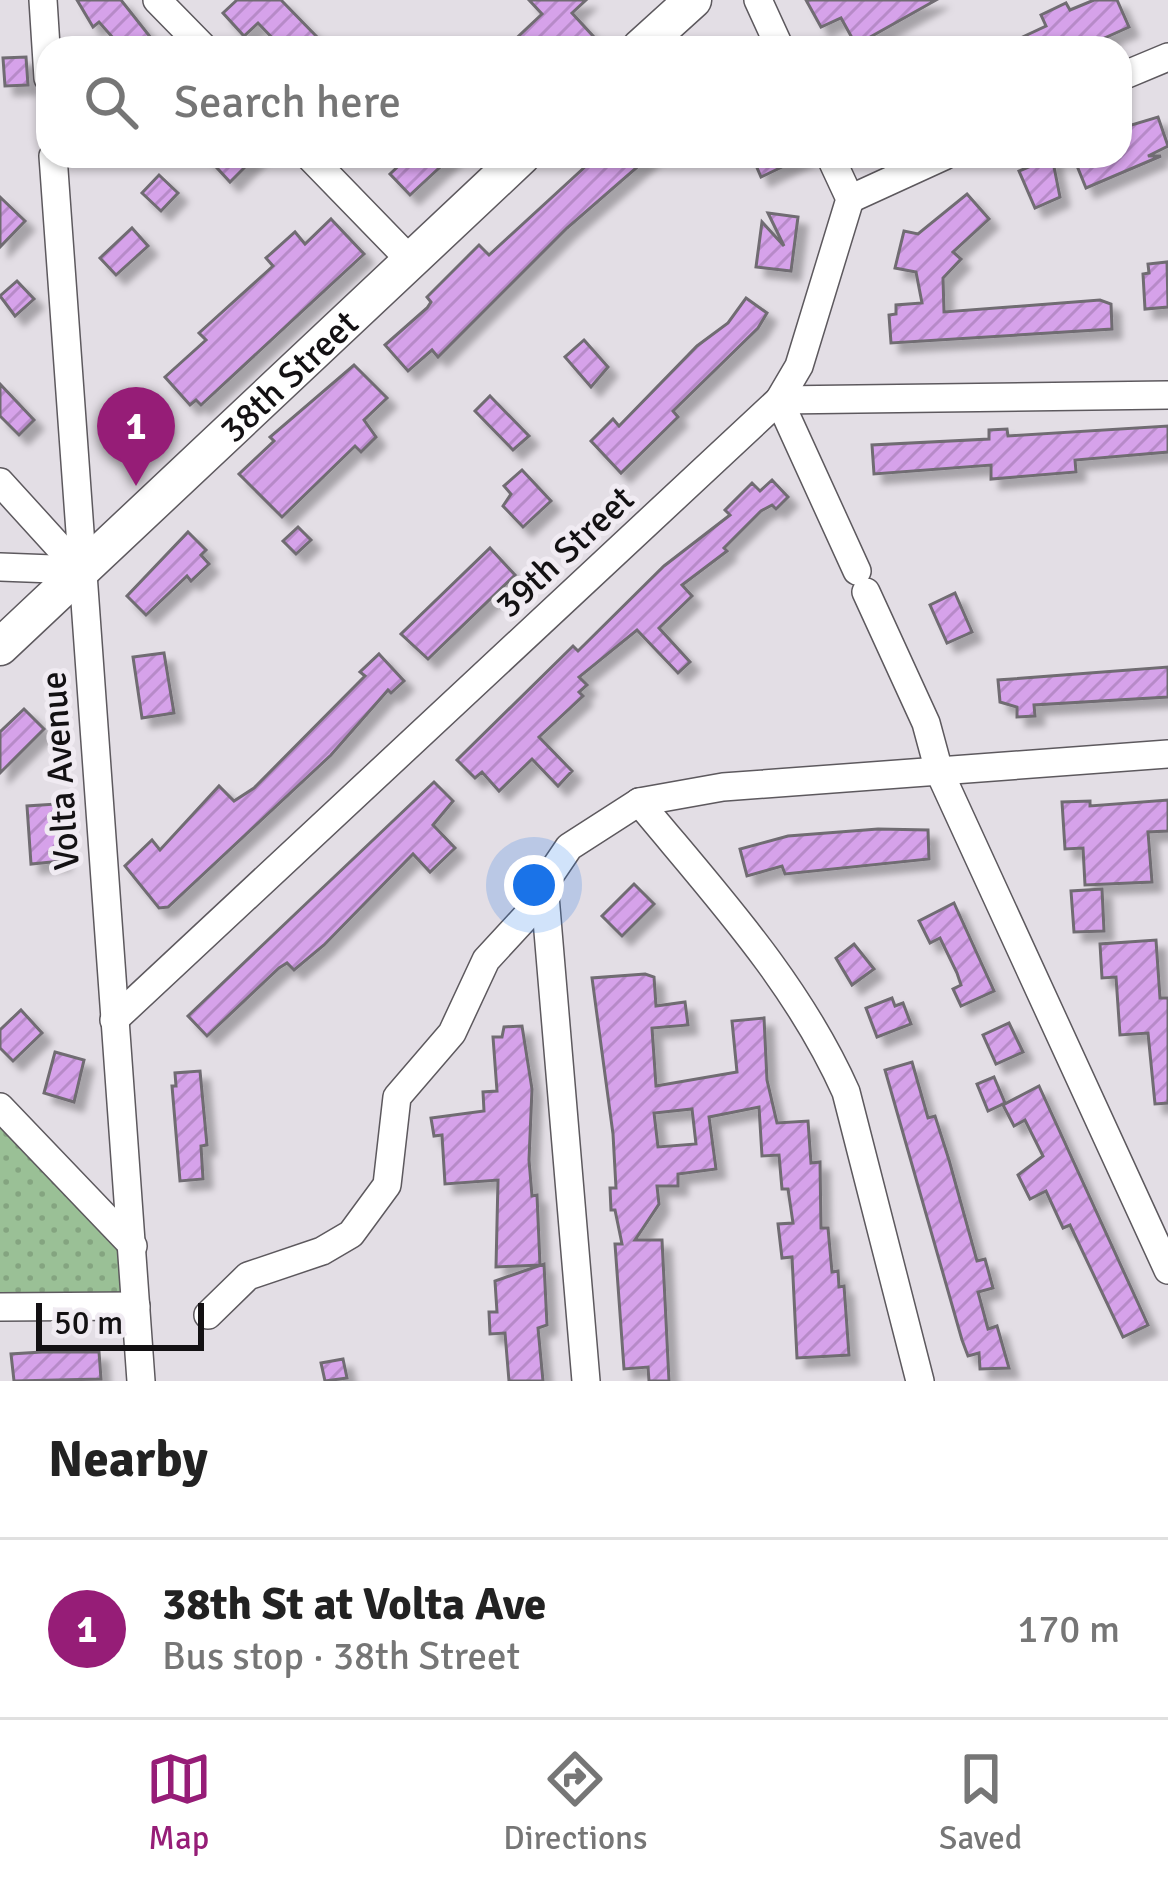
<!DOCTYPE html>
<meta charset="utf-8">
<style>
body{margin:0;font-family:Signika,sans-serif;background:#f2f2f2;color:#222}
.scale{position:absolute;left:36px;bottom:30px;width:168px;box-sizing:border-box;padding-left:12px;border:6px solid #131113;border-top:0;font-size:33px;line-height:42px;white-space:nowrap;color:#131113;-webkit-text-stroke:9px #f0ebf2;paint-order:stroke}
.you{position:absolute;left:534px;top:885px;width:42px;height:42px;margin:-30px;border:9px solid #fff;border-radius:50%;background:#1a73e8;box-shadow:0 0 0 18px #1a73e833}
.badge{display:grid;place-items:center;width:78px;height:78px;border-radius:50%;background:#961d77;color:#fff;font-size:39px;font-weight:700}
.pin{position:absolute;translate:-50% -99px;filter:drop-shadow(0 3px 6px #0008)}
.pin::after{content:'';position:absolute;top:63px;width:42px;height:36px;background:inherit;clip-path:polygon(0 0,100% 0,50% 100%)}
.list{margin:0;padding:0;list-style:none}
h2{display:flex;justify-content:space-between;align-items:center;height:156px;margin:0;padding:0 48px;font-size:51px}
h2 small{font-size:39px;font-weight:400;color:#767676}
.list li{display:grid;grid-template-columns:78px 1fr auto;gap:36px;align-items:center;box-sizing:border-box;height:180px;padding:0 48px;border-top:3px solid #e0e0e0}
.list b{display:block;font-size:45px;white-space:nowrap}
.list p{margin:0;font-size:39px;white-space:nowrap;color:#767676}
.list em{font-size:39px;font-style:normal;color:#767676}
.icon{flex:none;width:66px;height:66px;fill:none;stroke:currentColor;stroke-width:2;stroke-linecap:round;stroke-linejoin:round}
.map{position:relative;flex:none;width:1168px;height:1381px;overflow:hidden}
.search{position:absolute;background:#fff;box-shadow:0 3px 9px #0004;left:36px;right:36px;top:36px;height:132px;display:flex;align-items:center;gap:30px;box-sizing:border-box;padding:0 42px;border-radius:36px;color:#767676;font-size:45px}
.sheet{height:336px;background:#fff}
nav{display:flex;justify-content:space-around;align-items:center;box-sizing:border-box;height:168px;border-top:3px solid #e0e0e0;background:#fff;font-size:33px;color:#767676}
nav a{display:grid;justify-items:center;gap:6px}
nav .on{color:#961d77}
.map>svg:first-child{display:block}
</style>
<div class="map">
<svg width="1168" height="1381" viewBox="0 0 1168 1381">
<defs>
<pattern id="grass-dots" width="8" height="8" patternUnits="userSpaceOnUse" patternTransform="scale(3)"><rect width="8" height="8" fill="#9ac096"/><path d="M2 2h.1M6 6h.1" fill="none" stroke="#84a480" stroke-width="1.8" stroke-linecap="round"/></pattern>
<pattern id="building-hatch" width="6" height="6" patternUnits="userSpaceOnUse" patternTransform="scale(3)"><rect width="6" height="6" fill="#d6a2ea"/><path d="M-1 1l2-2M0 6l6-6M5 7l2-2" fill="none" stroke="#b78ac8"/></pattern>
<filter id="shadow"><feDropShadow dx="9" dy="9" stdDeviation="3" flood-color="#0004"/></filter>
</defs>
<rect width="100%" height="100%" fill="#e3dee5"/>
<polygon fill="url(#grass-dots)" points="0,1107 133,1246 136,1306 0,1307"/>
<g fill="url(#building-hatch)" stroke="#706c72" stroke-width="3" fill-rule="evenodd" filter="url(#shadow)">
<polygon points="77,0 121,0 159,48 122,48 99,22 93,27"/>
<polygon points="237,0 281,0 318,38 308,48 282,48 258,23 244,36 223,13"/>
<polygon points="529,0 586,0 572,13 593,36 580,48 506,48 542,14"/>
<polygon points="806,0 936,0 856,45 841,18 821,27"/>
<polygon points="1094,0 1117,0 1129,27 1082,48 999,48 1046,26 1041,15 1066,3 1070,10"/>
<polygon points="26,57 28,85 5,86 3,58"/>
<polygon points="1120,115 1125,127 1158,117 1168,146 1148,156 1161,156 1086,188 1073,156 1120,156"/>
<polygon points="206,156 256,156 230,182"/>
<polygon points="409,156 452,156 410,195 390,174"/>
<polygon points="578,156 650,156 567,228 438,357 432,350 408,371 385,345 427,308 431,302 427,297 479,245 489,255 587,165"/>
<polygon points="752,156 805,156 761,177"/>
<polygon points="1052,157 1060,197 1035,208 1019,171"/>
<polygon points="159,175 178,193 161,211 142,193"/>
<polygon points="967,194 989,219 953,252 961,259 943,278 944,312 1100,300 1111,304 1112,329 891,343 889,315 896,314 896,305 922,303 916,272 895,268 904,231 918,234"/>
<polygon points="0,197 25,221 0,247"/>
<polygon points="768,213 798,217 791,271 756,267 762,222 784,246"/>
<polygon points="331,219 364,254 201,405 196,400 190,405 165,377 206,340 199,333 273,266 266,258 295,232 305,244"/>
<polygon points="132,228 148,246 116,275 100,258"/>
<polygon points="1167,262 1168,307 1145,309 1143,274 1149,273 1148,264"/>
<polygon points="17,281 34,299 15,316 0,296"/>
<polygon points="746,298 767,313 758,328 673,411 678,417 621,473 591,441 613,419 619,426 697,346 728,323"/>
<polygon points="584,340 608,367 591,387 565,357"/>
<polygon points="354,365 387,398 364,420 376,437 361,452 355,446 282,517 239,474 274,441 270,437"/>
<polygon points="0,384 34,420 19,435 0,416"/>
<polygon points="132,391 163,425 142,444 111,411"/>
<polygon points="490,396 529,436 513,450 475,411"/>
<polygon points="1168,426 1168,452 1075,460 1076,472 991,479 991,465 874,474 872,445 989,439 989,430 1007,429 1008,436"/>
<polygon points="522,470 551,501 523,527 503,506 511,494 504,486"/>
<polygon points="772,480 788,497 776,509 772,505 761,511 724,548 727,551 682,585 692,596 659,628 690,662 678,673 637,630 579,677 587,685 579,692 583,696 539,737 572,771 558,786 532,759 499,791 482,772 475,778 457,760 573,646 578,651 664,566 730,515 725,510 752,483 760,491"/>
<polygon points="298,527 311,540 296,554 283,541"/>
<polygon points="188,532 206,550 201,555 209,564 191,581 187,576 146,615 127,596"/>
<polygon points="490,548 515,575 428,659 401,634"/>
<polygon points="955,593 972,632 947,643 930,605"/>
<polygon points="164,653 174,713 142,718 133,657"/>
<polygon points="379,654 404,681 391,693 388,690 331,755 168,907 159,908 125,866 152,840 160,850 219,786 234,801 254,788 365,676 360,672"/>
<polygon points="1168,667 1168,697 1034,705 1035,716 1017,717 1017,707 1000,702 998,680"/>
<polygon points="24,709 44,729 0,773 0,732"/>
<polygon points="434,782 453,801 433,825 455,848 430,872 413,854 324,945 294,970 287,963 279,968 207,1036 188,1016"/>
<polygon points="1168,800 1168,831 1148,832 1152,882 1085,885 1083,848 1065,849 1062,802 1090,801 1090,806"/>
<polygon points="56,804 62,861 31,864 27,806"/>
<polygon points="878,829 928,830 929,859 785,874 782,866 747,876 740,849 788,836"/>
<polygon points="634,884 654,904 622,936 602,916"/>
<polygon points="1102,889 1104,931 1074,932 1071,891"/>
<polygon points="954,903 994,991 961,1006 953,989 961,985 957,973 940,938 930,943 919,921"/>
<polygon points="1156,940 1160,998 1168,998 1168,1103 1155,1104 1148,1033 1120,1035 1116,977 1102,978 1100,944"/>
<polygon points="854,944 874,969 852,985 836,958"/>
<path d="M645 974 654 977 656 1006 685 1002 688 1025 652 1028 656 1086 737 1072 732 1021 764 1018 767 1080 777 1123 808 1121 811 1163 820 1162 821 1228H828L832 1272 838 1271 839 1287 844 1286 849 1355 797 1358 792 1257 782 1258 778 1224 793 1223 788 1189H782L779 1155 762 1156 759 1107 709 1117 716 1169 678 1174V1186H657L659 1204 635 1240H662L669 1381H649L648 1367 624 1369 615 1244H622L615 1210H611L610 1188H616L613 1134 592 978ZM692 1109 696 1144 658 1147 654 1113Z"/>
<polygon points="892,998 895,1006 903,1003 911,1024 877,1037 866,1008"/>
<polygon points="21,1010 42,1033 13,1061 0,1048 0,1030"/>
<polygon points="1009,1023 1023,1052 996,1064 983,1035"/>
<polygon points="522,1026 532,1089 529,1160 532,1196 537,1195 540,1265 496,1267 498,1180 445,1184 442,1135 434,1136 431,1118 484,1111 483,1092 497,1091 493,1037 502,1037 504,1027"/>
<polygon points="55,1052 84,1060 74,1102 44,1093"/>
<polygon points="912,1062 928,1118 935,1116 949,1160 977,1261 985,1259 993,1288 978,1292 988,1329 997,1326 1009,1368 980,1369 979,1353 968,1356 962,1340 885,1070"/>
<polygon points="200,1071 207,1145 201,1146 203,1179 180,1181 172,1086 176,1086 175,1073"/>
<polygon points="994,1077 1005,1103 988,1111 977,1084"/>
<polygon points="1039,1086 1148,1325 1123,1337 1070,1225 1063,1228 1046,1191 1030,1199 1018,1175 1043,1156 1025,1120 1014,1126 1003,1105"/>
<polygon points="544,1264 547,1325 538,1328 543,1381 509,1381 505,1333 490,1334 489,1312 497,1312 495,1281"/>
<polygon points="42,1352 99,1352 101,1379 14,1381 11,1354"/>
<polygon points="343,1359 347,1378 325,1381 321,1363"/>
</g>
<g fill="none" stroke-linecap="round" stroke-linejoin="round">
<g stroke="#5d595e" stroke-width="30">
<g id="street">
<polyline points="43,0 48,78"/>
<polyline points="157,0 204,48"/>
<polyline points="758,0 780,48"/>
<polyline points="1120,77 1168,57"/>
<polyline points="53,156 141,1381"/>
<polyline points="309,156 409,259"/>
<polyline points="830,156 850,199 799,366 779,400 857,571"/>
<polyline points="850,199 944,156"/>
<polyline points="0,482 80,570"/>
<polyline points="0,567 80,570"/>
<polyline points="866,592 926,723 939,771 1168,1270"/>
<path d="M639 802C716 895 797 982 846 1092L920 1381"/>
<polyline points="114,1020 779,400 1168,395"/>
<polyline points="0,1107 133,1246"/>
<polyline points="0,1307 136,1306"/>
<polyline points="208,1315 248,1276 322,1251 351,1234 387,1185 397,1097 452,1033 486,960 545,896"/>
<polyline points="586,1381 544,884 569,847 639,802 723,787 1168,754"/>
</g>
</g>
<g stroke="#5d595e" stroke-width="39">
<g id="secondary">
<polyline points="640,48 693,0"/>
<path id="s1" d="M0 647 522 156"/>
</g>
</g>
<use href="#street" stroke="#fff" stroke-width="27"/>
<use href="#secondary" stroke="#fff" stroke-width="36"/>
</g>
<g text-anchor="middle" stroke-width="10" stroke-linejoin="round" paint-order="stroke">
<g font-size="36" fill="#131113" stroke="#f0ebf2">
<text dy="13" stroke="none"><textPath href="#s1" startOffset="396">38th Street</textPath></text>
<text transform="translate(564 551) rotate(-43)" y="13">39th Street</text>
<text transform="translate(59 771) rotate(-94)" y="13">Volta Avenue</text>
</g>
</g>
</svg>
<div class="scale">50 m</div>
<div class="you"></div>
<div class="pin badge" style="left:136px;top:486px">1</div>
<div class="search"><svg class="icon" aria-label="search" viewBox="0 0 24 24"><circle cx="10" cy="10" r="6"/><path d="M15 15l6 6"/></svg>Search here</div>
</div>
<section class="sheet">
<h2>Nearby<small></small></h2>
<ul class="list">
<li><span class="badge">1</span><div><b>38th St at Volta Ave</b><p>Bus stop · 38th Street</p></div><em>170 m</em></li>
</ul>
</section>
<nav>
<a class="on"><svg class="icon" aria-label="map" viewBox="0 0 24 24"><path d="M3 6l6-2 6 2 6-2v14l-6 2-6-2-6 2zM9 4v14M15 6v14"/></svg>Map</a>
<a><svg class="icon" aria-label="directions" viewBox="0 0 24 24"><path d="M12 3l9 9-9 9-9-9zM9 14v-3h6M13 9l2 2-2 2"/></svg>Directions</a>
<a><svg class="icon" aria-label="saved" viewBox="0 0 24 24"><path d="M7 4h10v16l-5-4-5 4z"/></svg>Saved</a>
</nav>
